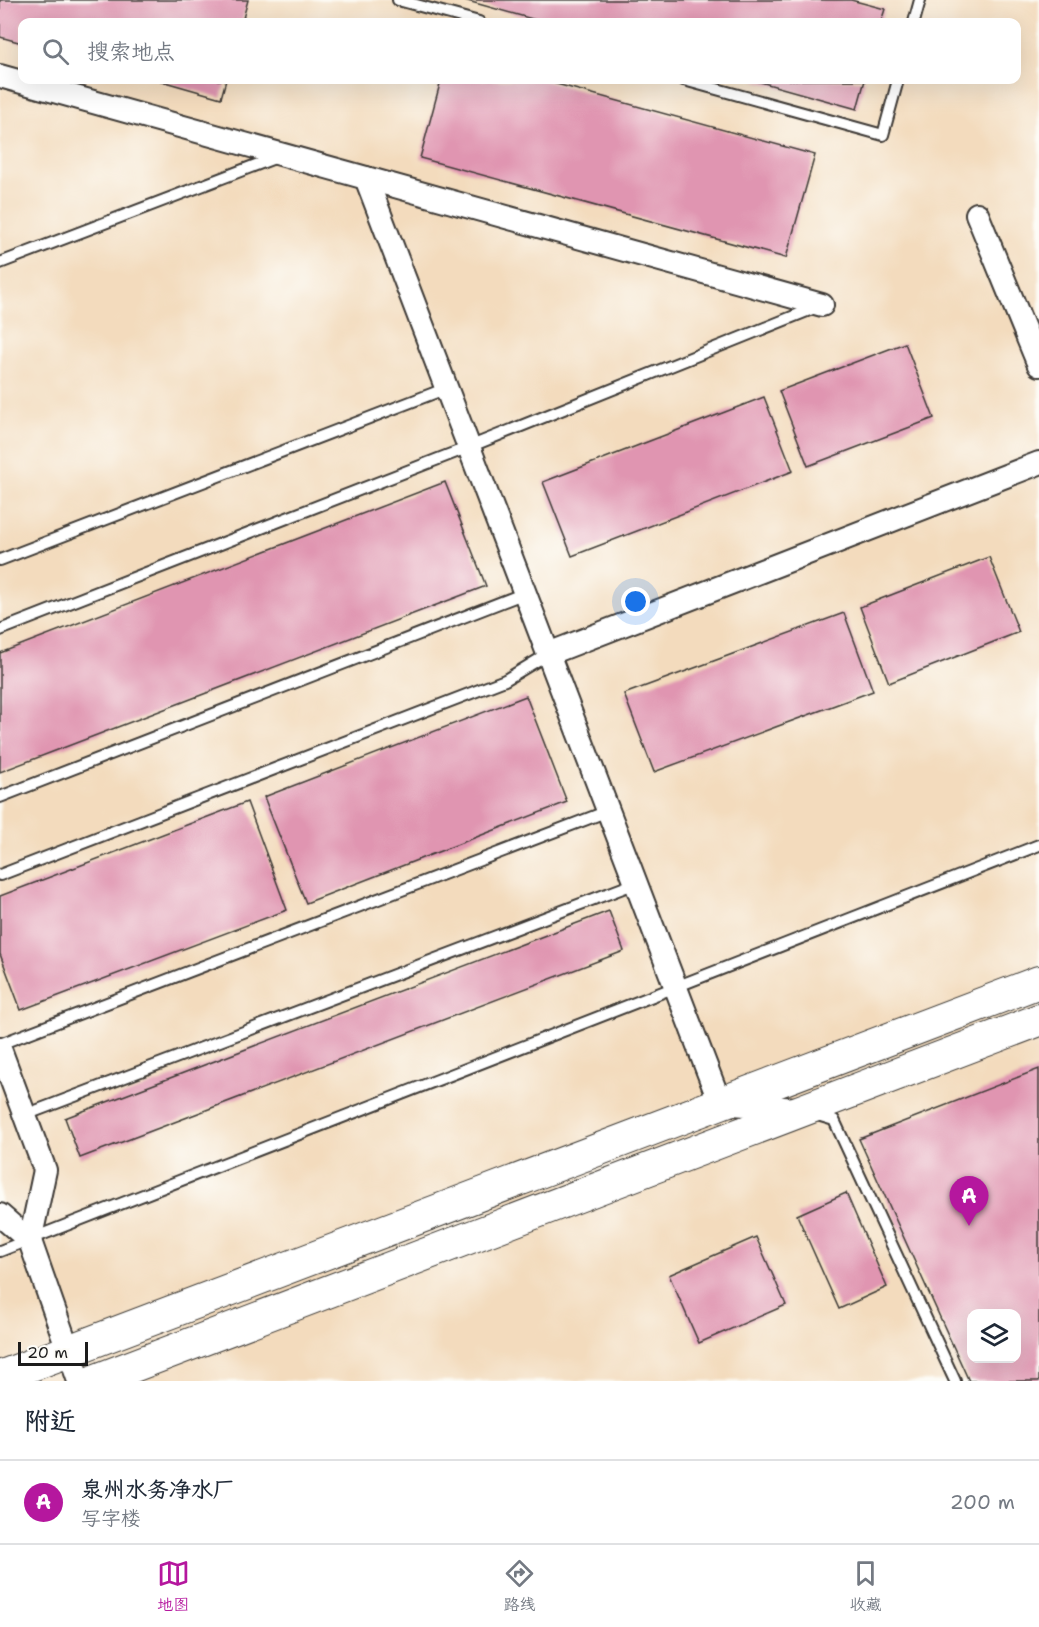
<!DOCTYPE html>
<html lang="zh">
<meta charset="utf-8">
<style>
body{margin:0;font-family:"Shantell Sans","LXGW WenKai TC",sans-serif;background:#f6f6f7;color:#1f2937}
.controls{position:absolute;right:18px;bottom:18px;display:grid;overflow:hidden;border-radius:12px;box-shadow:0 6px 24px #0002}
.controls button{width:54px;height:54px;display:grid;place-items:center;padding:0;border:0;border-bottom:2px solid #e0e1e3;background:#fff;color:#1f2937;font:30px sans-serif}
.scale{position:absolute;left:18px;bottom:15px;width:70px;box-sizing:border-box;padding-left:6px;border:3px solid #1c1c1c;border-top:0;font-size:16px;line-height:21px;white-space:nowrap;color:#1c1c1c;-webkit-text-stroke:4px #fdfcf7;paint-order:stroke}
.you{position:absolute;left:636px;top:602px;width:21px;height:21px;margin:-15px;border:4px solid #fff;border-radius:50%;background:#1a73e8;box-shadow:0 0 0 9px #1a73e833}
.badge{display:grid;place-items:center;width:39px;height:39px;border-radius:50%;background:#b5179e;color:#fff;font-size:20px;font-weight:700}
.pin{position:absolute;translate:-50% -50px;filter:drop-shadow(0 2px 3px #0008)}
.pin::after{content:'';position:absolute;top:32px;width:21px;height:18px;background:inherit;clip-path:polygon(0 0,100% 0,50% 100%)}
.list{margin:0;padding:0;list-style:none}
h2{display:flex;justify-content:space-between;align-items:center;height:78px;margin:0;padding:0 24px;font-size:26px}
h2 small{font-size:20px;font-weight:400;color:#747a83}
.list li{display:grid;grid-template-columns:39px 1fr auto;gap:18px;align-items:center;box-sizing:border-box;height:84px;padding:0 24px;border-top:2px solid #e0e1e3}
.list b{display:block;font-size:22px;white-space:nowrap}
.list p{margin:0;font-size:20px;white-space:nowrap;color:#747a83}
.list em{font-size:20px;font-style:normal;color:#747a83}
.icon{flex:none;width:33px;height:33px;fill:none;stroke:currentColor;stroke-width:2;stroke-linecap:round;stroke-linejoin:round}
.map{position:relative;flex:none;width:1039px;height:1381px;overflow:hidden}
.search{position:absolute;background:#fff;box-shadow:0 6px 24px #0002;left:18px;right:18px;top:18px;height:66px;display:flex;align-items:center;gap:15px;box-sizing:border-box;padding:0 21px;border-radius:12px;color:#747a83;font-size:22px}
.sheet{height:162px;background:#fff}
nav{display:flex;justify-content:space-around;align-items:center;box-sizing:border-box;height:84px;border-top:2px solid #e0e1e3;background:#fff;font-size:16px;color:#747a83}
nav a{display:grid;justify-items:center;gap:3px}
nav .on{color:#b5179e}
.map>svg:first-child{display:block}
</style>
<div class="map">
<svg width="1039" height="1381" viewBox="0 0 1039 1381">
<rect width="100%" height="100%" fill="#fdfcf7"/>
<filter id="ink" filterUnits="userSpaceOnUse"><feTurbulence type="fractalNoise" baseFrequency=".0167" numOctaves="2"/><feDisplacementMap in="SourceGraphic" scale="12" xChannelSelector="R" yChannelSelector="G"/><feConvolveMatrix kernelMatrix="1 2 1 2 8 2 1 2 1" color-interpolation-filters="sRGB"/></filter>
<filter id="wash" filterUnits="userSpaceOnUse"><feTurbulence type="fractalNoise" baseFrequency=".008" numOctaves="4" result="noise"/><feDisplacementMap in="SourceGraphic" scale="24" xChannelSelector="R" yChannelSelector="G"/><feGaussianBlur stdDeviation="1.35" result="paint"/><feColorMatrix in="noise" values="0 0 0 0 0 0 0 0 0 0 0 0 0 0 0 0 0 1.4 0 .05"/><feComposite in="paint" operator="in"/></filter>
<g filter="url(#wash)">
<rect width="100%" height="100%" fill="#f3dbbd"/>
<g id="blocks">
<g fill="#e095b1" fill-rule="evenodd">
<polygon points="0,0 248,0 242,22 22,22 22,43 0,37"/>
<polygon points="464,0 851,0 885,9 881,22 543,22"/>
<polygon points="158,80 226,80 221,98"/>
<polygon points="441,80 542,80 815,155 786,258 420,158"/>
<polygon points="753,80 865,80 857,109"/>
<polygon points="905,343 934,418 808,466 779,391"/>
<polygon points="764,397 793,471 572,556 543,482"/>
<polygon points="445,482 486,586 0,772 0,653"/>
<polygon points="989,557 1019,632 889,683 860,607"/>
<polygon points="844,613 873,691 654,772 624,694"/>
<polygon points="526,696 567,802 306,903 264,797"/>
<polygon points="247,802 287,910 21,1010 0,954 0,896"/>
<polygon points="609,911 624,951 80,1158 65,1118"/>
<path d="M1039 1069V1381H969L859 1139ZM972 1314H1016V1358H972Z"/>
<polygon points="846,1193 887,1287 839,1309 797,1215"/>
<polygon points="756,1237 786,1305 699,1343 669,1275"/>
</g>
</g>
</g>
<g filter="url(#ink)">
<use href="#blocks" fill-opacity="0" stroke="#3c3934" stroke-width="1.5"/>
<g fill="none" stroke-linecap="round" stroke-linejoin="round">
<g stroke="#3c3934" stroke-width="14">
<g id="service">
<polyline points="398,0 479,22"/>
<polyline points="914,22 920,0"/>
<polyline points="684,80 883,135 898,80"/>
<polyline points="0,263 277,157"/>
<polyline points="0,560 447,388"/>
<polyline points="0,630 469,447 817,307"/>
<polyline points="0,797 525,593"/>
<polyline points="0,875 505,680 548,654"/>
<polyline points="0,1044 608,811"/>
<polyline points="814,1114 834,1120 955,1381"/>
<polyline points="25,1115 636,883"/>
<polyline points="0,1251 1039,845"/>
</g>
</g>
<g stroke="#3c3934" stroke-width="26">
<g id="minor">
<polyline points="0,76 822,305"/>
<polyline points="366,178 720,1103 796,1109"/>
<polyline points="977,214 1039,365"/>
<polyline points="548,654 1039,463"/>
<polyline points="0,1049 45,1170 30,1241"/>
<polyline points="0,1215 30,1241 79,1381"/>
</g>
</g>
<g stroke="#3c3934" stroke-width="34">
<g id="secondary">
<polyline points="0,1377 1039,982"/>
<polyline points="94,1381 1039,1020"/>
</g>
</g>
<use href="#service" stroke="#fff" stroke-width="10"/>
<use href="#minor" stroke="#fff" stroke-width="22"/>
<use href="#secondary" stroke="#fff" stroke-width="32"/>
</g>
</g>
</svg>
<div class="controls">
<button><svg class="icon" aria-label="layers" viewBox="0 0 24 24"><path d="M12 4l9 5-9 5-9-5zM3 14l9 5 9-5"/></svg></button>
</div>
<div class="scale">20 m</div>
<div class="you"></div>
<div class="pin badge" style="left:969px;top:1226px">A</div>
<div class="search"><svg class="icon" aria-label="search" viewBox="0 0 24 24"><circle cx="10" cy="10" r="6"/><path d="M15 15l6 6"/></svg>搜索地点</div>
</div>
<section class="sheet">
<h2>附近<small></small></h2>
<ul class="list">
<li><span class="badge">A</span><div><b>泉州水务净水厂</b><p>写字楼</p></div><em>200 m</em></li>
</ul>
</section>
<nav>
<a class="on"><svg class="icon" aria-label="map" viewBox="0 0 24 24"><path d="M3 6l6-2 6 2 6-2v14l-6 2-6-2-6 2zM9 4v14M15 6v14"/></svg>地图</a>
<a><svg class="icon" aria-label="directions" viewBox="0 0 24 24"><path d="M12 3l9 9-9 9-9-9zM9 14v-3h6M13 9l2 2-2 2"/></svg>路线</a>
<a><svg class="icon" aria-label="saved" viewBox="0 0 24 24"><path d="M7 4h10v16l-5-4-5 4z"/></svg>收藏</a>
</nav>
